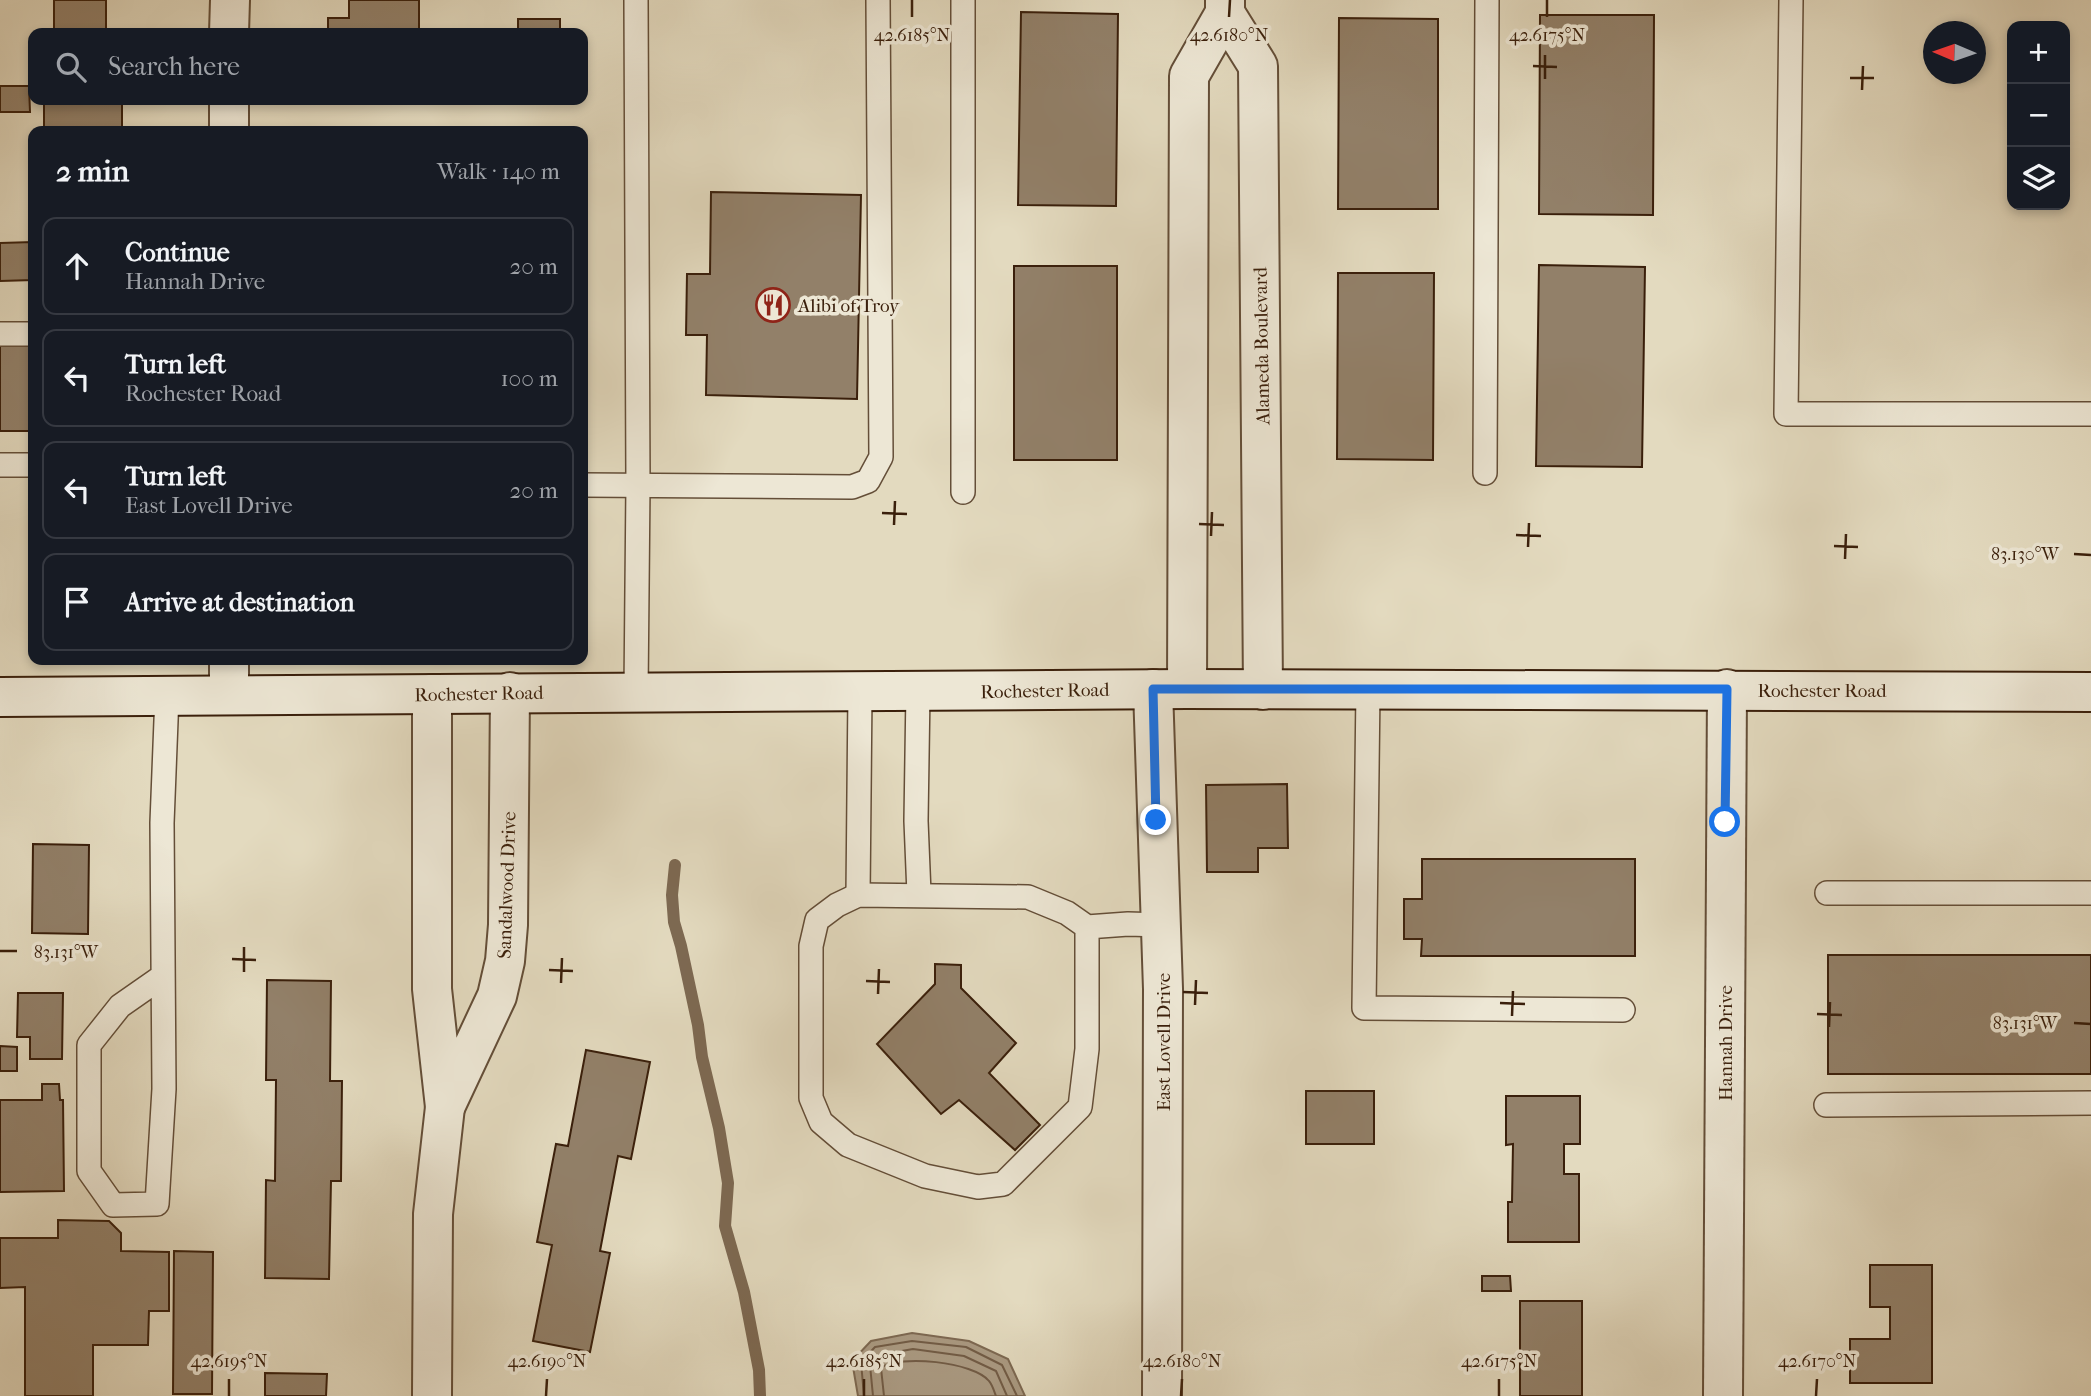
<!DOCTYPE html>
<meta charset="utf-8">
<style>
body{margin:0;font-family:"IM FELL French Canon",serif;background:#242831;color:#f1f3f6}
.controls{position:absolute;right:21px;top:21px;display:grid;overflow:hidden;border-radius:14px;box-shadow:0 4px 10px #0003}
.controls button{width:63px;height:63px;display:grid;place-items:center;padding:0;border:0;border-bottom:2px solid #363941;background:#171b24;color:#f1f3f6;font:35px sans-serif}
.compass{position:absolute;left:1923px;top:21px;width:63px;height:63px;border-radius:50%;background:#171b24;box-shadow:0 4px 10px #0003;rotate:272deg}
.stop{position:absolute;width:21px;height:21px;margin:-16px;border:5px solid #1a73e8;border-radius:50%;background:#fff}
.stop.end{background:#1a73e8;border-color:#fff;box-shadow:0 2px 7px #0008}
.list{margin:0;padding:0;list-style:none}
h2{display:flex;justify-content:space-between;align-items:center;height:91px;margin:0;padding:0 28px;font-size:30px}
h2 small{font-size:23px;font-weight:400;color:#9ea1a6}
.list li{display:grid;grid-template-columns:46px 1fr auto;gap:21px;align-items:center;box-sizing:border-box;height:98px;margin:0 14px 14px;padding:0 14px;border:2px solid #363941;border-radius:14px}
.list b{display:block;font-size:26px;white-space:nowrap}
.list p{margin:0;font-size:23px;white-space:nowrap;color:#9ea1a6}
.list em{font-size:23px;font-style:normal;color:#9ea1a6}
.icon{flex:none;width:38px;height:38px;fill:none;stroke:currentColor;stroke-width:2;stroke-linecap:round;stroke-linejoin:round}
.map{position:relative;flex:none;width:2091px;height:1396px;overflow:hidden}
.search{position:absolute;background:#171b24;box-shadow:0 4px 10px #0003;left:28px;top:28px;width:560px;height:77px;display:flex;align-items:center;gap:18px;box-sizing:border-box;padding:0 24px;border-radius:14px;color:#9ea1a6;font-size:26px}
.panel{position:absolute;background:#171b24;box-shadow:0 4px 10px #0003;left:28px;top:126px;width:560px;height:539px;border-radius:14px}
.map>svg:first-child{display:block}
</style>
<div class="map">
<svg width="2091" height="1396" viewBox="0 0 2091 1396">
<rect width="100%" height="100%" fill="#e3dabf"/>
<filter id="stains"><feTurbulence type="fractalNoise" baseFrequency=".00286" numOctaves="4"/><feColorMatrix values="0 0 0 0 .2 0 0 0 0 .09 0 0 0 0 .02 0 0 0 .5 -.17"/></filter>
<radialGradient id="worn" r=".72"><stop offset=".6" stop-color="#630" stop-opacity="0"/><stop offset="1" stop-color="#630" stop-opacity=".3"/></radialGradient>
<polygon fill="#aa9a82" stroke="#7d6952" stroke-width="2" points="912,1333 969,1341 1008,1359 1025,1396 858,1396 852,1361 871,1341"/>
<g fill="none" stroke-linecap="round" stroke-linejoin="round">
<g stroke="#725c46" stroke-width="2">
<polyline points="864,1396 861,1362 875,1347 912,1341 966,1347 1002,1365 1017,1396"/>
<polyline points="873,1396 870,1365 879,1355 913,1349 964,1356 996,1371 1007,1396"/>
<path d="M884 1396 881 1368C899 1354 974 1362 989 1381 992 1384 994 1391 996 1396"/>
</g>
<polyline stroke="#7d6952" stroke-width="12" points="675,865 672,895 674,922 681,946 698,1025 702,1057 719,1128 728,1183 725,1226 744,1292 759,1370 760,1396"/>
</g>
<g fill="#928069" stroke="#3a1f0b" stroke-width="2">
<rect x="54" y="0" width="52" height="33"/>
<polygon points="349,0 419,0 419,33 328,33 328,18 349,18"/>
<polygon points="1021,12 1118,14 1116,206 1018,205"/>
<polygon points="1540,15 1654,15 1653,215 1539,214"/>
<polygon points="1339,18 1438,19 1438,209 1338,209"/>
<rect x="518" y="19" width="42" height="14"/>
<polygon points="0,86 29,86 30,112 0,112"/>
<rect x="44" y="100" width="78" height="31"/>
<polygon points="711,192 861,195 857,399 706,395 707,335 686,335 687,274 710,274"/>
<polygon points="33,242 33,280 0,281 0,243"/>
<polygon points="1539,265 1645,267 1642,467 1536,466"/>
<rect x="1014" y="266" width="103" height="194"/>
<polygon points="1338,273 1434,273 1433,460 1337,459"/>
<polygon points="33,344 33,431 0,431 0,345"/>
<polygon points="1287,784 1288,848 1258,848 1258,872 1207,872 1206,785"/>
<polygon points="33,844 89,845 88,934 32,933"/>
<polygon points="1422,859 1635,859 1635,956 1421,956 1422,939 1404,939 1404,899 1422,899"/>
<rect x="1828" y="955" width="263" height="119"/>
<polygon points="935,964 961,965 961,988 1016,1043 989,1073 1040,1125 1015,1150 959,1100 941,1114 877,1044 935,984"/>
<polygon points="267,980 331,981 330,1081 342,1081 341,1181 331,1181 329,1279 265,1278 266,1180 275,1181 276,1080 266,1080"/>
<polygon points="18,993 63,993 62,1059 30,1059 30,1037 17,1037"/>
<polygon points="0,1046 17,1047 17,1071 0,1071"/>
<polygon points="586,1050 650,1062 631,1159 618,1156 600,1251 610,1253 590,1352 533,1341 552,1245 537,1242 556,1144 568,1146"/>
<polygon points="42,1084 59,1084 60,1100 63,1100 64,1191 0,1192 0,1100 42,1100"/>
<rect x="1306" y="1091" width="68" height="53"/>
<polygon points="1506,1096 1580,1096 1580,1144 1564,1144 1564,1174 1579,1174 1579,1242 1508,1242 1508,1202 1512,1202 1513,1144 1506,1145"/>
<polygon points="58,1220 109,1221 121,1233 121,1251 169,1252 169,1311 149,1311 148,1345 93,1345 93,1396 25,1396 25,1287 0,1288 0,1238 58,1238"/>
<polygon points="174,1251 213,1252 212,1394 173,1394"/>
<polygon points="1870,1265 1932,1265 1932,1383 1850,1383 1850,1339 1890,1339 1890,1307 1870,1307"/>
<polygon points="1482,1276 1510,1276 1511,1291 1482,1291"/>
<rect x="1520" y="1301" width="62" height="95"/>
<polygon points="265,1373 327,1374 326,1396 265,1396"/>
</g>
<g fill="none" stroke-linecap="round" stroke-linejoin="round">
<g stroke="#644e38" stroke-width="26">
<g id="service">
<polyline points="636,0 638,485 636,692"/>
<polyline points="1791,0 1786,414 2091,414"/>
<polyline points="0,334 33,334"/>
<polyline points="0,465 33,465"/>
<polyline points="1485,473 1487,0"/>
<polyline points="583,485 852,487 868,481 881,457 878,0"/>
<polyline points="963,492 963,0"/>
<polyline points="1368,690 1364,1008 1623,1010"/>
<polyline points="918,691 916,821 919,894"/>
<polyline points="1827,893 2091,893"/>
<polyline points="858,895 860,692"/>
<polyline points="1087,927 1067,913 1028,897 858,895 837,905 817,920 811,946 811,1098 821,1122 848,1145 925,1176 978,1187 1003,1184 1080,1107 1087,1049 1087,927 1128,924 1161,925"/>
<polyline points="163,976 120,1006 89,1045 89,1171 113,1205 157,1204 164,1089 162,823 167,695"/>
<polyline points="1826,1105 2091,1103"/>
</g>
</g>
<g stroke="#644e38" stroke-width="42">
<g id="minor">
<polyline points="1225,13 1258,66 1263,690"/>
<polyline points="229,33 230,0"/>
<polyline points="229,131 229,100"/>
<polyline points="229,660 229,694"/>
<polyline points="1153,689 1163,989 1162,1396"/>
<polyline points="1187,689 1189,76 1225,13 1225,0"/>
<polyline points="432,694 432,989 445,1107 497,996 505,961 508,925 510,692"/>
<polyline points="432,1396 433,1214 445,1107"/>
<polyline points="1723,1396 1727,689"/>
</g>
</g>
<g stroke="#3a1f0b" stroke-width="42">
<polyline id="secondary" points="0,697 1187,689 2091,692"/>
</g>
<use href="#service" stroke="#ede7d5" stroke-width="23"/>
<use href="#minor" stroke="#ede7d5" stroke-width="38"/>
<use href="#secondary" stroke="#ede7d5" stroke-width="38"/>
</g>
<g fill="none" stroke-linecap="round" stroke-linejoin="round">
<polyline stroke="#1a73e8" stroke-width="9" points="1156,820 1153,689 1727,689 1725,822"/>
</g>
<path fill="none" stroke="#3a1f0b" stroke-width="2.5" d="M912 17V0M1229 17 1230 0M1547 17V0M1533 66 1557 67M1850 78H1874M1545 79V55M1862 90 1863 66M882 513 907 514M1199 524 1224 525M894 525 895 501M1516 535 1541 536M1211 536 1212 512M1834 546 1858 547M1528 547 1529 523M2074 554 2091 555M1845 559 1846 534M0 951H17M232 959 256 960M549 970 573 971M244 972V947M866 981 890 982M561 983 562 958M1183 992 1208 993M878 994 879 969M1500 1003 1525 1004M1195 1005 1196 980M1817 1014 1842 1015M1512 1016 1513 991M2074 1023 2091 1024M1829 1027 1830 1002M229 1396V1379M546 1396 547 1379M864 1396V1379M1181 1396 1182 1379M1499 1396V1379M1816 1396 1817 1379"/>
<defs>
<g id="restaurant-ring" transform="scale(1.75)"><circle r="9.5" fill="#ede7d5" stroke="#8f2418" stroke-width="1.5"/><path d="M-5-6h1v4h1v-4h1v4h1v-4h1v5L-1.5 .5V6h-2V.5L-5-1ZM5-6V6H3V1.5H1.5Q1.5-4 5-6Z" fill="#8f2418"/></g>
</defs>
<g fill-rule="evenodd">
<use href="#restaurant-ring" x="773" y="305"/>
</g>
<g text-anchor="middle" stroke-width="7" stroke-linejoin="round" paint-order="stroke">
<g font-size="19" fill="#3a1f0b" stroke="#ede7d5" text-anchor="start">
<text x="798" y="312">Alibi of Troy</text>
</g>
<g font-size="19" fill="#3a1f0b" stroke="#ede7d5">
<text transform="translate(1261 346) rotate(-91)" y="7">Alameda Boulevard</text>
<text transform="translate(1045 690) rotate(-1)" y="7">Rochester Road</text>
<text x="1822" y="697">Rochester Road</text>
<text transform="translate(479 693) rotate(-1)" y="7">Rochester Road</text>
<text transform="translate(506 885) rotate(-88)" y="7">Sandalwood Drive</text>
<text transform="translate(1163 1042) rotate(-90)" y="7">East Lovell Drive</text>
<text transform="translate(1725 1043) rotate(-90)" y="7">Hannah Drive</text>
</g>
</g>
<g font-size="18" text-anchor="middle" fill="#3a1f0b" stroke="#ede7d5" stroke-width="7" stroke-linejoin="round" paint-order="stroke">
<text x="912" y="41">42.6185°N</text>
<text x="1229" y="41">42.6180°N</text>
<text x="1547" y="41">42.6175°N</text>
<text x="2025" y="560">83.130°W</text>
<text x="66" y="958">83.131°W</text>
<text x="2025" y="1029">83.131°W</text>
<text x="229" y="1367">42.6195°N</text>
<text x="547" y="1367">42.6190°N</text>
<text x="864" y="1367">42.6185°N</text>
<text x="1182" y="1367">42.6180°N</text>
<text x="1499" y="1367">42.6175°N</text>
<text x="1817" y="1367">42.6170°N</text>
</g>
<rect width="100%" height="100%" filter="url(#stains)"/>
<rect width="100%" height="100%" fill="url(#worn)"/>
</svg>
<div class="controls">
<button>+</button>
<button>−</button>
<button><svg class="icon" aria-label="layers" viewBox="0 0 24 24"><path d="M12 4l9 5-9 5-9-5zM3 14l9 5 9-5"/></svg></button>
</div>
<svg class="compass" viewBox="-18 -18 36 36"><path d="M0-13l5 13h-10z" fill="#e53935"/><path d="M0 13l5-13h-10z" fill="#9ea1a6"/></svg>
<div class="stop" style="left:1725px;top:822px"></div>
<div class="stop end" style="left:1156px;top:820px"></div>
<div class="search"><svg class="icon" aria-label="search" viewBox="0 0 24 24"><circle cx="10" cy="10" r="6"/><path d="M15 15l6 6"/></svg>Search here</div>
<section class="panel">
<h2>2 min<small>Walk · 140 m</small></h2>
<ul class="list">
<li><svg class="icon" aria-label="ahead" viewBox="0 0 24 24"><path d="M12 20V5M6 11l6-6 6 6"/></svg><div><b>Continue</b><p>Hannah Drive</p></div><em>20 m</em></li>
<li><svg class="icon" aria-label="left" viewBox="0 0 24 24"><path d="M17 20v-9H6M10 6l-5 5 5 5"/></svg><div><b>Turn left</b><p>Rochester Road</p></div><em>100 m</em></li>
<li><svg class="icon" aria-label="left" viewBox="0 0 24 24"><path d="M17 20v-9H6M10 6l-5 5 5 5"/></svg><div><b>Turn left</b><p>East Lovell Drive</p></div><em>20 m</em></li>
<li><svg class="icon" aria-label="arrive" viewBox="0 0 24 24"><path d="M6 21V4h12l-3 4 3 4H6"/></svg><div><b>Arrive at destination</b></div></li>
</ul>
</section>
</div>
